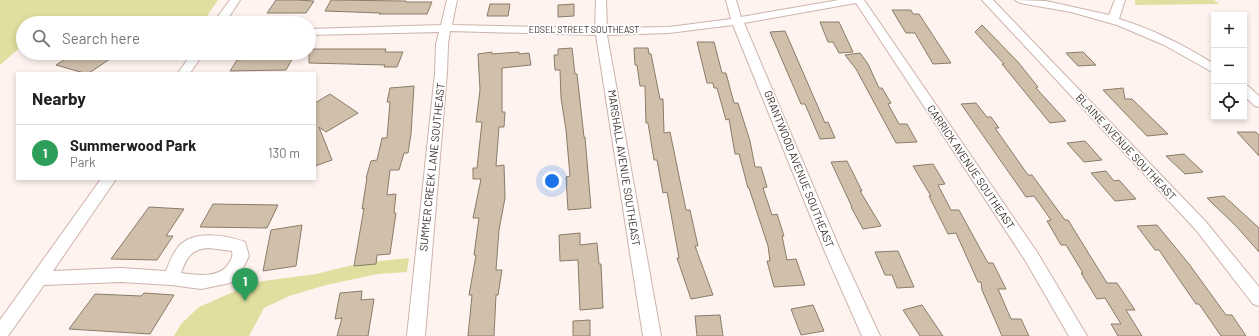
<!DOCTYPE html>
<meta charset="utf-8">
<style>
body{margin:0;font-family:Barlow,sans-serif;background:#f6f6f6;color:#222}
.controls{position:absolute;right:12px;top:12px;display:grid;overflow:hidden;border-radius:0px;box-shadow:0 2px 6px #0003}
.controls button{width:36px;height:36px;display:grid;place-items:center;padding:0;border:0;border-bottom:1px solid #e0e0e0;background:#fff;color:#222;font:20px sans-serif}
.you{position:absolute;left:552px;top:181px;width:14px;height:14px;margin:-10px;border:3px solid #fff;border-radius:50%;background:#1a73e8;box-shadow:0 0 0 6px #1a73e833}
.badge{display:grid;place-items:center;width:26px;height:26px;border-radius:50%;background:#2563eb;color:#fff;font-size:13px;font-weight:700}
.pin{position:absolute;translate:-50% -33px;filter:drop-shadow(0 1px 2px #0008)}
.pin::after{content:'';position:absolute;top:21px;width:14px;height:12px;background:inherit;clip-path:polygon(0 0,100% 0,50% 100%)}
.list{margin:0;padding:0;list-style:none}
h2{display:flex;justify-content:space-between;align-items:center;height:52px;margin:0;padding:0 16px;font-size:17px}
h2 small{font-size:13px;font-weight:400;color:#767676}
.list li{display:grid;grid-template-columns:26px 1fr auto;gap:12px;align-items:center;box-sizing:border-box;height:56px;padding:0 16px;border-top:1px solid #e0e0e0}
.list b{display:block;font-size:15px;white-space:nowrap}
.list p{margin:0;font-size:13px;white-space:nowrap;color:#767676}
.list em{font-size:13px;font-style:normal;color:#767676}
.icon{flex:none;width:22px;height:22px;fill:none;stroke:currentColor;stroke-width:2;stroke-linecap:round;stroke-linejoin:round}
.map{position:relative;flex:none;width:1259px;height:336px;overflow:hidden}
.search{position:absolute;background:#fff;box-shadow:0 2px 6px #0003;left:16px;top:16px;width:300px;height:44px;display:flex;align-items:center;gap:10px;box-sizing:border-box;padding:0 14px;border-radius:22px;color:#767676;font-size:15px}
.panel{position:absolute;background:#fff;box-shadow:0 2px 6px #0003;left:16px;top:72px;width:300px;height:108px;border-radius:0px}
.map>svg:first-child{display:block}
</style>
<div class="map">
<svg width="1259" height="336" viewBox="0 0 1259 336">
<rect width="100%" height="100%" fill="#fef3ef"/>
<g fill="#e0df9f">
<polygon points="0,0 218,0 202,23 23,23 23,45 0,65"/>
<polygon points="1135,0 1214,0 1219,4 1135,5"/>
<polygon points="409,258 407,272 378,274 326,285 289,296 264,308 249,336 174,336 181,324 199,307 256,282 316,274 361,263"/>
</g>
<g fill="#cfbfab" stroke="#8b7c69">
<polygon points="276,0 296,0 314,1 306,13 267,13"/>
<polygon points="331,0 406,1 406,2 432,2 427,14 379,14 380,13 325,11"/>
<polygon points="490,4 510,4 508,16 487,16"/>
<polygon points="574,4 574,16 558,17 558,5"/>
<polygon points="892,10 911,10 913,14 919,14 951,63 933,64 915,33 906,33"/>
<polygon points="820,22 839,22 853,52 839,53 833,42 828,42"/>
<polygon points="982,25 1018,62 1038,87 1036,88 1066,121 1050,123 1002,64 1004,64 975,32"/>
<polygon points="785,31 825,123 828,122 835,138 820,139 805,104 801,104 770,32"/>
<polygon points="697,42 714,42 722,73 726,73 734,103 738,103 750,141 755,167 761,167 767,187 763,188 772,215 777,214 784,236 782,236 787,260 796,259 805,285 774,287 767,261 770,261 768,246 749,188 748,188 739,154 735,154 729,119 726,120 717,88 714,88 713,83 707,83"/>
<polygon points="572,48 575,74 577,74 584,137 585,137 591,208 568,210 566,177 570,176 566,130 561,98 560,70 555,70 554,55 558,55 558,49"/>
<polygon points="634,48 648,48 649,54 651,54 660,99 663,99 664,133 670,132 686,210 690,210 698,246 695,246 713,295 691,299 677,258 679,258 667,192 663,193 657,160 654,160 648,123 646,123 645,86 640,86 637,65 635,65"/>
<polygon points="309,49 386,49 385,52 403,52 397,67 384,67 385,65 309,63"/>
<polygon points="492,52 492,54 519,52 519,54 529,53 531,65 502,68 502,112 505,112 504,127 499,127 496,166 504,165 505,198 499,230 496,270 502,270 498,295 496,295 494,336 468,336 472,295 469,295 476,255 474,255 479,218 473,218 481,179 473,179 473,168 477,168 482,122 476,122 480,90 478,54"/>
<polygon points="1083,52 1096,65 1078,66 1066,53"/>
<polygon points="75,53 86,53 110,59 89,73 84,73 56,65"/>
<polygon points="860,53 868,64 879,88 882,88 891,103 888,104 899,124 907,124 917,142 896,143 856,69 845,55"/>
<polygon points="273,54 295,54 286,70 230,71 237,60 247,59 249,55"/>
<polygon points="414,86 411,134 408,153 404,153 399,170 390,170 387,195 396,194 394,213 396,213 390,254 377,255 376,264 354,266 364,208 362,209 367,178 366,178 371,161 377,160 382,138 387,138 390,102 387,102 390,88"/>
<polygon points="1123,88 1125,99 1132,99 1168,134 1147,136 1103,90"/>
<polygon points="330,94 358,113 326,132 319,127 332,160 315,166 315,103"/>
<polygon points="976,103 987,117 991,117 999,128 995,128 1028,175 1032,175 1065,220 1068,220 1107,283 1117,283 1135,310 1126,310 1142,336 1118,336 1111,324 1121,324 1105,298 1097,299 1081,273 1083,273 1066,245 1061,245 1047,221 1051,220 1034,196 1026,197 961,104"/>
<polygon points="1237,132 1256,132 1259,135 1259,156"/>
<polygon points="1085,141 1102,160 1084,162 1067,143"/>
<polygon points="1184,154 1203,172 1185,174 1166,156"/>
<polygon points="847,161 862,191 860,191 881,226 863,229 851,207 852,207 831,162"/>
<polygon points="933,164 945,184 938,185 951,210 959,210 988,263 993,263 1006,289 998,289 1011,319 1021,319 1029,336 1002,336 982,290 981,282 978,282 956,233 948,234 929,196 931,196 913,166"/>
<polygon points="1106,171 1114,181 1119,180 1136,199 1115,201 1091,173"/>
<polygon points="1224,196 1259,228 1259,252 1237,227 1207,198"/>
<polygon points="213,204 278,205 267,228 200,227"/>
<polygon points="149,207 184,209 166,236 173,236 157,260 111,259"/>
<polygon points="302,225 296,266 263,271 271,230"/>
<polygon points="1157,225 1189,264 1226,315 1232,315 1246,336 1221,336 1199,304 1196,304 1159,250 1155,250 1137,226"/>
<polygon points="580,233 580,245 597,243 599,264 601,264 603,308 580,310 578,260 560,261 559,235"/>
<polygon points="898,251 914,287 897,288 892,275 885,275 875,252"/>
<polygon points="362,291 361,300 374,299 368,336 337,336 342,318 335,319 340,293"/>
<polygon points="144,293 174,295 150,334 69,329 95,294 141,296"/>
<polygon points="813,305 824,331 801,335 791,309"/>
<polygon points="922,305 943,336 920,336 903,310"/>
<polygon points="720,315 723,336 697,336 695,316"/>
<polygon points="590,320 590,336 573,336 573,321"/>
</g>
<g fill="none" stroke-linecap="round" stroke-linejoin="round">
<g stroke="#ceb3aa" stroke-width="2">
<g id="minor">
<polygon points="230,0 240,0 225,23 213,23"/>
<polygon points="447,0 457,0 452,25 595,28 596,0 606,0 607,28 669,27 731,19 726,0 736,0 741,17 839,0 864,0 1037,252 1087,336 1069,336 1025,260 856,3 744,23 841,252 880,336 862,336 825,252 733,25 669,33 607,35 661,336 643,336 596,35 450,31 448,44 447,73 425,336 407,336 435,73 436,44 439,32 309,35 309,29 441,25"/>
<polygon points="982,0 993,0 1206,222 1259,287 1259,306 1253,304 1196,230"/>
<path d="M1015 0 1046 1 1109 15 1115 0H1125L1119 19C1152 29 1184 45 1214 64V73L1164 45 1117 25 1071 12 1020 3Z"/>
<polygon points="192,53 204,53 190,73 178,73"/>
<polygon points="1244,85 1248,86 1259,96 1259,107 1255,106 1244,96"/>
<path d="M101 179H116L53 271 121 268 166 271C169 263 173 253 179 246 194 230 226 235 245 242L249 256 239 276 230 283 201 289 171 285 121 282 44 285 8 336H0V320ZM209 248 232 251C233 256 232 258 229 263 220 279 196 275 181 273 187 257 191 249 209 248Z"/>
</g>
</g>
<use href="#minor" fill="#fff" fill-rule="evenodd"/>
</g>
<g text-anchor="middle" stroke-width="3.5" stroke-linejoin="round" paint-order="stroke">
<g font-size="9" fill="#3a302c" stroke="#fff">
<text x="584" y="33">EDSEL STREET SOUTHEAST</text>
</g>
<g font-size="11" fill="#3a302c" stroke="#fff">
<text transform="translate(1126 147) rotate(47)" y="4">BLAINE AVENUE SOUTHEAST</text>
<text transform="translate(432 167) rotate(-84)" y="4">SUMMER CREEK LANE SOUTHEAST</text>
<text transform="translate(971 167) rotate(56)" y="4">CARRICK AVENUE SOUTHEAST</text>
<text transform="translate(624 168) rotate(81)" y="4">MARSHALL AVENUE SOUTHEAST</text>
<text transform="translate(799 169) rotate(68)" y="4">GRANTWOOD AVENUE SOUTHEAST</text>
</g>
</g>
</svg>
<div class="controls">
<button>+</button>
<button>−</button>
<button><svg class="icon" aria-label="locate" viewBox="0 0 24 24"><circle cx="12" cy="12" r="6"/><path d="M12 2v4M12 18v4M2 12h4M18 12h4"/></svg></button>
</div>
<div class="you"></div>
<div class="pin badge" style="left:245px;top:301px;background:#2e9e5b">1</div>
<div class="search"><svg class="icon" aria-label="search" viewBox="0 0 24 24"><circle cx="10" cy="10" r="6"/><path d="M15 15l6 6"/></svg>Search here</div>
<section class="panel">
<h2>Nearby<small></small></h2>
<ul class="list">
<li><span class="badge" style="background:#2e9e5b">1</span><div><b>Summerwood Park</b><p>Park</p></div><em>130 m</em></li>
</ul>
</section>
</div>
